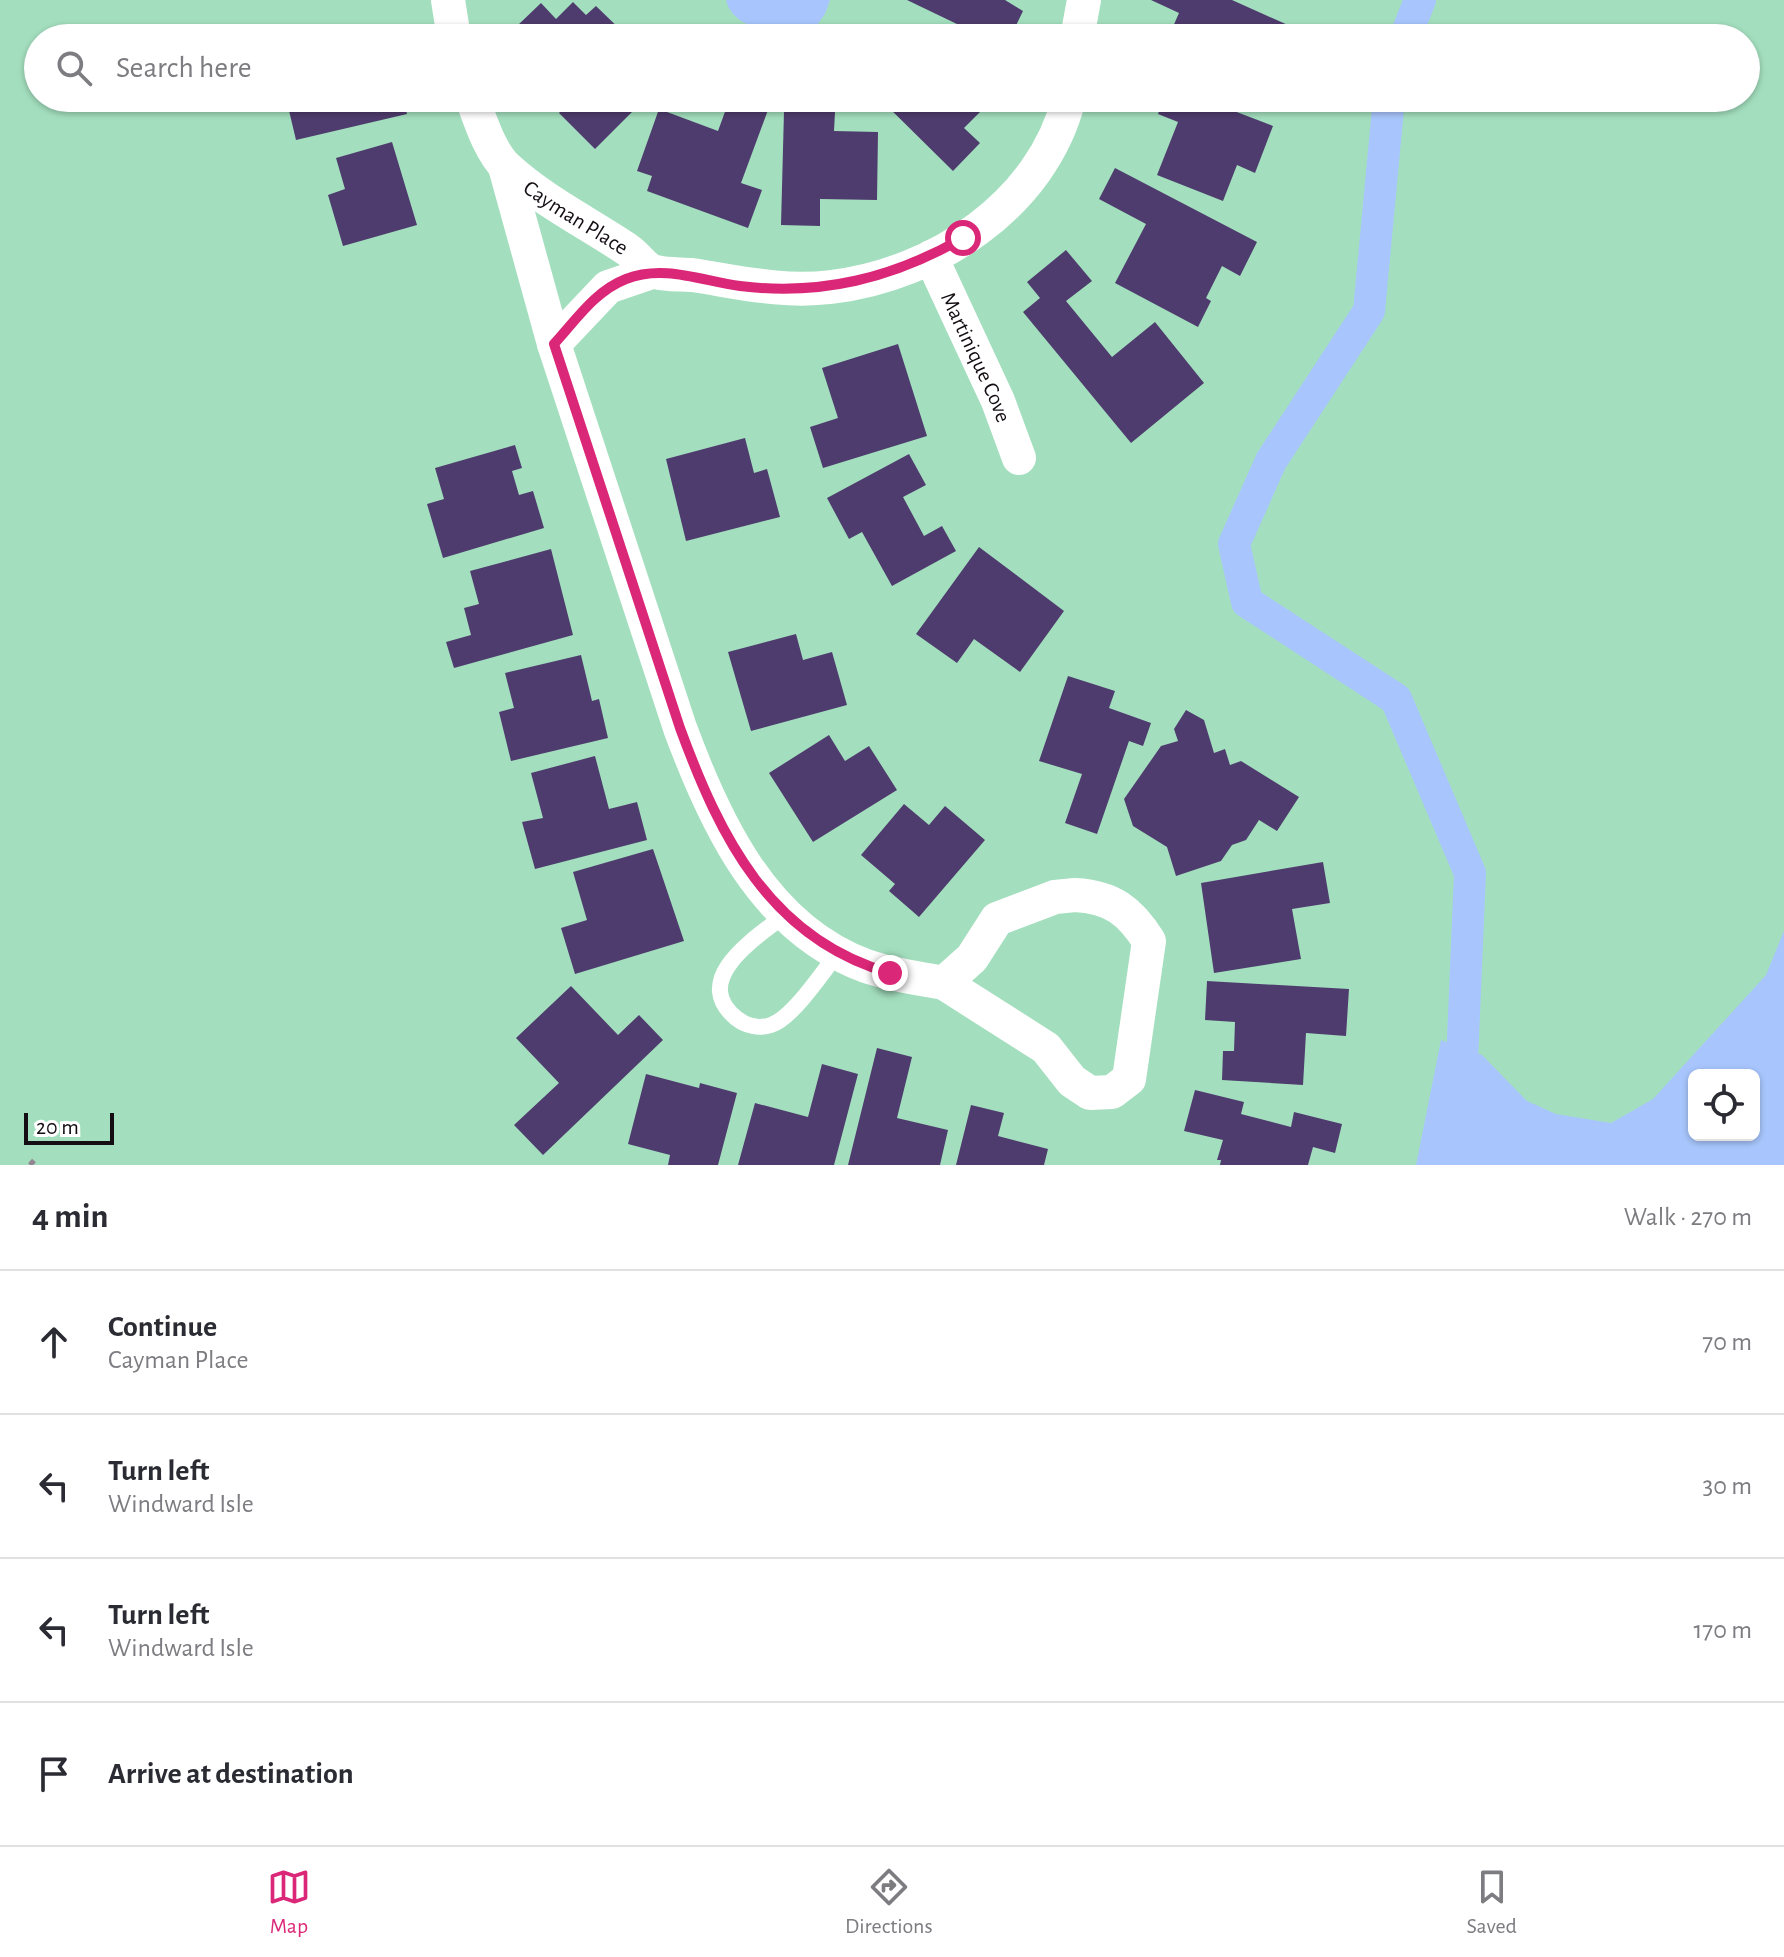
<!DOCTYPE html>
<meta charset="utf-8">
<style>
body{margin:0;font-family:"Alegreya Sans",sans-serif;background:#f2f2f3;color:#2b2b33}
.controls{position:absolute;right:24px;bottom:24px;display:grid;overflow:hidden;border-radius:12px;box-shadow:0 2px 6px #0004}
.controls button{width:72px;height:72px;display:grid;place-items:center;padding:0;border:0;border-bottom:2px solid #e1e1e2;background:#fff;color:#2b2b33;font:40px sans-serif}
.scale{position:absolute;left:24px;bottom:20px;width:90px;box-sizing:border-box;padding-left:8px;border:4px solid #140d13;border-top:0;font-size:22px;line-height:28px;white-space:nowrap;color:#140d13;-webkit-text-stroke:6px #fff;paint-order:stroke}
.stop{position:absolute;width:24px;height:24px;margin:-18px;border:6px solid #db2777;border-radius:50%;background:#fff}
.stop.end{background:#db2777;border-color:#fff;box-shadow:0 2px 8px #0008}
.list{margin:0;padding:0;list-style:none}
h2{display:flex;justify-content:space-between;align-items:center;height:104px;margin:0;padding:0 32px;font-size:34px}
h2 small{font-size:26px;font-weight:400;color:#7c7c81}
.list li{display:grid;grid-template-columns:52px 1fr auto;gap:24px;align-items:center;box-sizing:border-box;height:144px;padding:0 32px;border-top:2px solid #e1e1e2}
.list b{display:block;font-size:30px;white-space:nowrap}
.list p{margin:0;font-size:26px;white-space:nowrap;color:#7c7c81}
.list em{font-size:26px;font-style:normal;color:#7c7c81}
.icon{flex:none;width:44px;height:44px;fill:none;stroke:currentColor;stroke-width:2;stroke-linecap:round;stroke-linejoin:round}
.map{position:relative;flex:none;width:1784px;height:1165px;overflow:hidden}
.search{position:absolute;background:#fff;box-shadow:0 2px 6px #0004;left:24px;right:24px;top:24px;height:88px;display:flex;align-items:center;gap:20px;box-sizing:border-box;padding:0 28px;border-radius:44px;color:#7c7c81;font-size:30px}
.sheet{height:680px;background:#fff}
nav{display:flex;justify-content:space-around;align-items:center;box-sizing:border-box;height:112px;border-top:2px solid #e1e1e2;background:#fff;font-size:22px;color:#7c7c81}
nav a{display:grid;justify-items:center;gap:4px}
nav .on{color:#db2777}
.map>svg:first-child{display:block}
</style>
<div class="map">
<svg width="1784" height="1165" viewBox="0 0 1784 1165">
<rect width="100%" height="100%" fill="#feeafd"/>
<path fill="#a3dfbe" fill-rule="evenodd" d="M0 0H1784V1165H0ZM38 38H1746V98H38ZM1694 1075H1754V1135H1694Z"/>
<g fill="#a8c6fd" fill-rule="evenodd">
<path d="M726 0H830L825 14 812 32C783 30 735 35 726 0Z"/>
<path d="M1784 931V1165H1416L1441 1040 1482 1055 1527 1101 1556 1114 1611 1123 1653 1099 1766 975ZM1694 1075H1754V1135H1694Z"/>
</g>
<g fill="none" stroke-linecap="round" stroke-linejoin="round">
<g stroke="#a8c6fd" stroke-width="32">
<polyline points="1405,38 1420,0"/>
<polyline points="1389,98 1369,311 1271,461 1234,544 1247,602 1396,699 1470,873 1460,1109 1449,1165"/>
</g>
</g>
<g fill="#4f3c6e">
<polygon points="907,0 1005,0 1023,11 1010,38 986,38"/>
<polygon points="1151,0 1232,0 1308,34 1306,38 1168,38 1179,13"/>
<polygon points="573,2 586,15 596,6 629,38 531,38 518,25 541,3 556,19"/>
<polygon points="660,24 674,38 646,38"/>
<polygon points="361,30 363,38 332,38 332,37"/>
<polygon points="286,98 403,98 407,114 296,140"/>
<polygon points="574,98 646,98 595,149 559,113"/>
<polygon points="730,98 768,110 741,183 762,190 748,228 647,191 652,176 637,171 659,109 718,131"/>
<polygon points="879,98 994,98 964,128 980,143 953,171"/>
<polygon points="1164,98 1200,98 1273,126 1255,173 1237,165 1223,201 1157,175 1178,122 1158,114"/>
<polygon points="1241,98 1279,98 1273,112"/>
<polygon points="784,111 835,112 834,131 878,132 877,200 820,199 820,226 781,225"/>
<polygon points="392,142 417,225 343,246 328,195 345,189 336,158"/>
<polygon points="1115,168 1257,242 1240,276 1222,266 1206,298 1211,301 1198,327 1115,283 1146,224 1099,199"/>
<polygon points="1066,250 1092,281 1066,301 1112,357 1155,322 1204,383 1131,443 1023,312 1040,298 1027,282"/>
<polygon points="898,344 927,436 823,468 810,427 838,418 822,368"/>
<polygon points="745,438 754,473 767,469 780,517 686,541 666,459"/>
<polygon points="515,445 522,468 512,471 519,495 533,491 544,528 443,558 427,504 444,499 435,468"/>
<polygon points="909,454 926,485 903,497 924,536 942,526 956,551 892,586 862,532 849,539 827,498"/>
<polygon points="979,547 1064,611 1020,672 974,639 957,663 916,634"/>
<polygon points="551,549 573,635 454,668 446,642 471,635 464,608 479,604 470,571"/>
<polygon points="796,634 803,660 832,652 847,705 751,731 728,652"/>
<polygon points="581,655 592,701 599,699 608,738 511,761 499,712 514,708 505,673"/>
<polygon points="1068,676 1115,691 1109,708 1151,723 1143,746 1129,741 1097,834 1065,823 1082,774 1039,761"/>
<polygon points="1186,710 1204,720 1214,753 1225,749 1230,765 1241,761 1299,797 1277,831 1259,820 1246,840 1232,845 1221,861 1176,876 1167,847 1133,826 1124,799 1161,746 1178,741 1174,729"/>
<polygon points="829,735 845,761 869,746 897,790 813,842 769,773"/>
<polygon points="595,756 609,809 637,802 647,840 535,869 522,822 543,818 531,773"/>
<polygon points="904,804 929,825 945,806 985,840 919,917 889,891 895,884 861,855"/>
<polygon points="653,849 684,941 575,974 561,928 587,920 573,872"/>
<polygon points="1323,862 1330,903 1292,909 1301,959 1214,973 1201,883"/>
<polygon points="1207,981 1349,989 1346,1036 1306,1033 1303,1085 1222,1080 1223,1051 1234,1051 1235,1022 1205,1020"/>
<polygon points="571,986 618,1035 639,1015 663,1040 543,1155 514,1125 559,1083 516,1038"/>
<polygon points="877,1048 912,1057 897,1118 948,1130 940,1165 848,1165"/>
<polygon points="822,1064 858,1074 834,1165 738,1165 755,1103 808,1117"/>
<polygon points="646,1074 699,1088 700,1083 737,1093 718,1165 668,1165 670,1155 628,1144"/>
<polygon points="1195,1090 1244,1102 1241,1114 1291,1127 1294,1112 1342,1124 1335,1153 1313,1147 1308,1165 1220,1165 1221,1160 1217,1160 1223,1140 1184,1131"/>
<polygon points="971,1105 1004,1113 998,1136 1048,1149 1044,1165 956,1165"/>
</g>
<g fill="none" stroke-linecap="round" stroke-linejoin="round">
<polyline stroke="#928491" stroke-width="5" stroke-dasharray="6 6" stroke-linecap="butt" points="30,1165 37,1157"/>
<path stroke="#fff" stroke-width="16" d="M785 915C757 937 689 979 736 1018 746 1026 759 1029 771 1025 793 1018 823 971 838 953"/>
<g stroke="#fff" stroke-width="34">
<polyline points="448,0 454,38"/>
<polyline points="1077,38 1084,0"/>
<path id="s1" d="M472 98C480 120 490 152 507 168 543 201 588 223 628 250 637 256 645 270 656 272 667 275 680 274 692 275 739 282 782 293 831 287 935 275 1043 204 1069 98"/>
<path d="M505 167 554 344 680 728C715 823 764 929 866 966 891 975 918 978 944 983"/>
<path id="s2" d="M931 257 998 401 1019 458"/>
<polyline points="554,344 608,287 652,272"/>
<path d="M1075 895C1112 897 1130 911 1149 941L1129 1079 1112 1092 1090 1093 1072 1081 1046 1048 944 983 972 958 997 919 1055 897Z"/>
</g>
</g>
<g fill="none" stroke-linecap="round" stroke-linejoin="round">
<path stroke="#db2777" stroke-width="10" d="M890 973C770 939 720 837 680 728L554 344C576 320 595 291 626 279 664 264 702 281 740 286 821 296 893 278 963 238"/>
</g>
<g text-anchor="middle" stroke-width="8" stroke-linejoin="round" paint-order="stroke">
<g font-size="22" fill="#140d13" stroke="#fff">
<text dy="8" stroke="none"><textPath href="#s1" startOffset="164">Cayman Place</textPath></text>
<text dy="8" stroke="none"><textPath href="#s2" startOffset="110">Martinique Cove</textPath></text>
</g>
</g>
</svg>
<div class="controls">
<button><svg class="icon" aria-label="locate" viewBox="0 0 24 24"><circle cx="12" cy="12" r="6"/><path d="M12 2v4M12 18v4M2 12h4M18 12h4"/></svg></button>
</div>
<div class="scale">20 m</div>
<div class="stop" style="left:963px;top:238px"></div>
<div class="stop end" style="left:890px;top:973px"></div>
<div class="search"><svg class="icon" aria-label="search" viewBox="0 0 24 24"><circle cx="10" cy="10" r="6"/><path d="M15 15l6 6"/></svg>Search here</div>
</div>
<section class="sheet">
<h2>4 min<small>Walk · 270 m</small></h2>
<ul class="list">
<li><svg class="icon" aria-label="ahead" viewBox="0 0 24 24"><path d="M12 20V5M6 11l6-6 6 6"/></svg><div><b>Continue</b><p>Cayman Place</p></div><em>70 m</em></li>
<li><svg class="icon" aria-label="left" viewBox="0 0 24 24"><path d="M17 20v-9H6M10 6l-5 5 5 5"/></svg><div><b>Turn left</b><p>Windward Isle</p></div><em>30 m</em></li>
<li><svg class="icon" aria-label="left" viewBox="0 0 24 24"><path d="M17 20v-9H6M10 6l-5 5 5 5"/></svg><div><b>Turn left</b><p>Windward Isle</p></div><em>170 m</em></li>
<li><svg class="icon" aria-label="arrive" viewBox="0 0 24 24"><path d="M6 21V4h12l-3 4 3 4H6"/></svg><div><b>Arrive at destination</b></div></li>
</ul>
</section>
<nav>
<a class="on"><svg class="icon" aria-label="map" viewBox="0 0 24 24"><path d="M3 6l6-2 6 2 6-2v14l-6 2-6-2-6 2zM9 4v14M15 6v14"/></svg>Map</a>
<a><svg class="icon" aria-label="directions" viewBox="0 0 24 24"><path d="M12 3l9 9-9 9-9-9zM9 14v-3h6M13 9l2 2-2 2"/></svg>Directions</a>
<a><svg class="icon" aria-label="saved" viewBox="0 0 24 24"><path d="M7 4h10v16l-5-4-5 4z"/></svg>Saved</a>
</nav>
